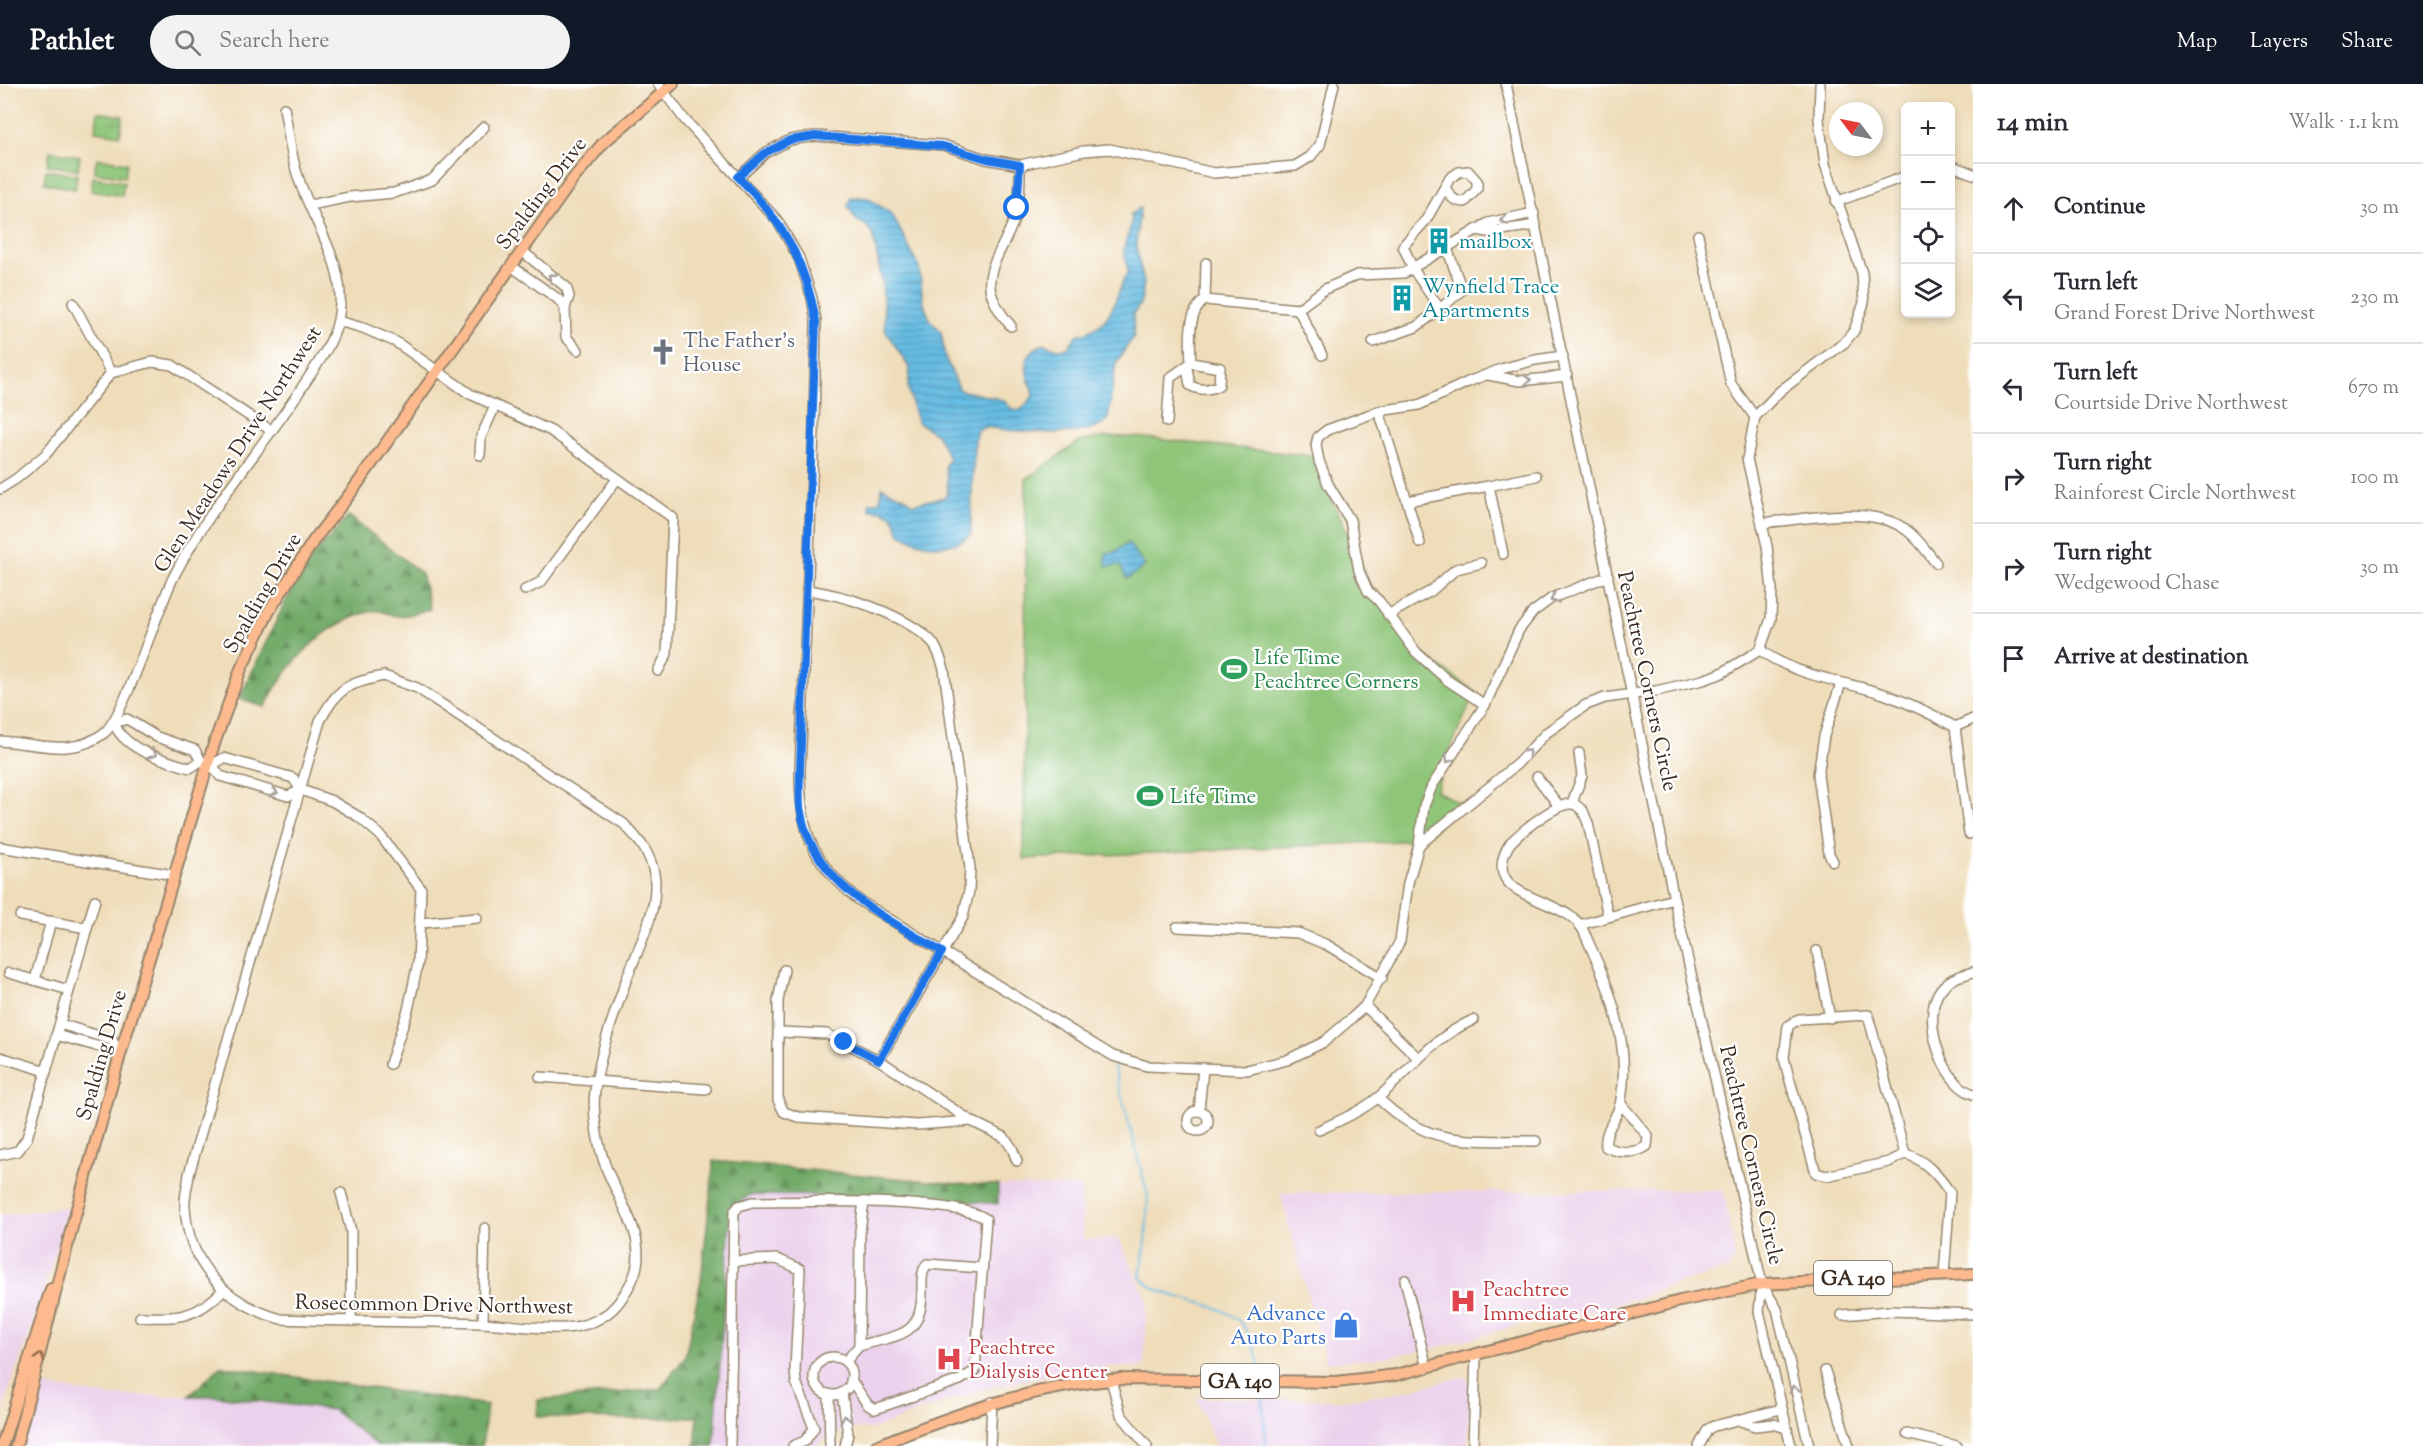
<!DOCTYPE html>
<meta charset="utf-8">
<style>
body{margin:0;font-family:"Sorts Mill Goudy",serif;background:#f2f2f3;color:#2b2b33}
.controls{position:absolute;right:18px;top:18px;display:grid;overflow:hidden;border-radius:9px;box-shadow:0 3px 9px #0003}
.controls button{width:54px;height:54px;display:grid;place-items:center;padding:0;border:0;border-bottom:2px solid #e1e1e2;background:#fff;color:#2b2b33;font:30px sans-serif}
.compass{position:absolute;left:1829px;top:18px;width:54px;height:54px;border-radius:50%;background:#fff;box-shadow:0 3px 9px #0003;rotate:302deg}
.stop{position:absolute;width:18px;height:18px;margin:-14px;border:4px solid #1a73e8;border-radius:50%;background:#fff}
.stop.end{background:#1a73e8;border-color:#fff;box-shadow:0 2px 6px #0008}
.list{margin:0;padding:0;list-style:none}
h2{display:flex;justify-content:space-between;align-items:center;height:78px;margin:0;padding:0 24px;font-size:26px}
h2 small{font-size:20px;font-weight:400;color:#7c7c81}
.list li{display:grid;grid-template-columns:39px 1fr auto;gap:18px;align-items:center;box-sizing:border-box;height:90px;padding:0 24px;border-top:2px solid #e1e1e2}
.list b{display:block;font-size:22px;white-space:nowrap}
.list p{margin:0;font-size:20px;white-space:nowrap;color:#7c7c81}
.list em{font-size:20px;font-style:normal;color:#7c7c81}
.icon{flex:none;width:33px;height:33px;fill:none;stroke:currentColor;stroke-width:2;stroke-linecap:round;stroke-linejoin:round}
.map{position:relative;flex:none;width:1973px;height:1362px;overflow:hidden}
header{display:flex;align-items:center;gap:36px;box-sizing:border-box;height:84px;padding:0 30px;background:#111827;color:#fff}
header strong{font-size:28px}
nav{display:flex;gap:33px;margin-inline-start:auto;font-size:21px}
.search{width:420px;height:54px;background:#f2f2f3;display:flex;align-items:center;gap:15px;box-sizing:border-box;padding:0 21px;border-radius:33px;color:#7c7c81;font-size:22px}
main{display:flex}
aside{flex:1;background:#fff}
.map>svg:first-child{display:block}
</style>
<header>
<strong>Pathlet</strong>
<div class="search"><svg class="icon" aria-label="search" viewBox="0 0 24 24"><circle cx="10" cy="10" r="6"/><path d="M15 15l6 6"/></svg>Search here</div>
<nav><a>Map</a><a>Layers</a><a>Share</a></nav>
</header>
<main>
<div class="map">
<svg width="1973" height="1362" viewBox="0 0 1973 1362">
<defs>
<pattern id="forest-firs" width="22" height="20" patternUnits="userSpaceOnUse" patternTransform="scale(1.5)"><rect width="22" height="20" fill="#72aa68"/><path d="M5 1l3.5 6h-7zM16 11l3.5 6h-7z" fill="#5f8b55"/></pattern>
<pattern id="park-tufts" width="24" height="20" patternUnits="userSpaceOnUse" patternTransform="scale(1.5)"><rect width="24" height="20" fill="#8ec578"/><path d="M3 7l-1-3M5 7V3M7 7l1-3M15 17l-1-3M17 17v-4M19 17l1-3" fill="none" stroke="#75a062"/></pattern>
<pattern id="water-rules" width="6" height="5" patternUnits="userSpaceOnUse" patternTransform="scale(1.5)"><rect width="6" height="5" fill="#66bce3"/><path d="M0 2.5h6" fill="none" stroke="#5599b7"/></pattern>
</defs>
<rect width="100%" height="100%" fill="#fff"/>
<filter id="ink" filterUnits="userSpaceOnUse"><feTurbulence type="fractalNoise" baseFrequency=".0167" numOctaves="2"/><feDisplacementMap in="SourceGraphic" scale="12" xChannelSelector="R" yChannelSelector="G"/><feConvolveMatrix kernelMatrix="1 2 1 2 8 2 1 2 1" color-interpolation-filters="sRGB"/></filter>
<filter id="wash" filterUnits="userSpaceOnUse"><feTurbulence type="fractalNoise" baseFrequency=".008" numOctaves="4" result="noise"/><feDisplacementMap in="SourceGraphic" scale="24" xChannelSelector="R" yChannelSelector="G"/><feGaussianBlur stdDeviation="1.35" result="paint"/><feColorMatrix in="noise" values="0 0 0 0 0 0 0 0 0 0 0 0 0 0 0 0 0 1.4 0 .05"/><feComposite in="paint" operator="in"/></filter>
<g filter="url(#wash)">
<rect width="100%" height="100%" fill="#efddba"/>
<g fill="#ebd1eb">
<polygon points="998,1101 1081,1103 1083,1156 1119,1155 1147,1215 1144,1283 1107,1283 1061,1288 976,1307 872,1345 856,1344 822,1356 818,1362 714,1362 731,1124 750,1111 909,1112 997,1120"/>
<polygon points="1724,1106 1734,1168 1734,1176 1728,1183 1730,1185 1663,1203 1647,1212 1563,1234 1548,1233 1436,1264 1374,1275 1326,1278 1280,1109"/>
<polygon points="69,1123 32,1244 14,1290 0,1338 0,1131"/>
<polygon points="1465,1292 1470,1299 1468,1362 1216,1362 1197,1314 1342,1316 1397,1309"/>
<polygon points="40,1301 109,1312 215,1312 333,1326 377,1362 23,1362"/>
</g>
<g fill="#8ec578" stroke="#64784b" stroke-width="1.5">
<polygon points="50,67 80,72 78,86 47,81"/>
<polygon points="97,74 127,79 125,93 94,88"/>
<polygon points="46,86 77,91 75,105 44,99"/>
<polygon points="93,93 124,98 122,112 91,107"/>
<polygon points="1105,353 1137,353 1311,372 1357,469 1368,501 1410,561 1475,608 1443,682 1436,707 1462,720 1423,756 1024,775 1026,395 1079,358"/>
</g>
<g fill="url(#forest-firs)" stroke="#566a43" stroke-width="1.5">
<path d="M349 432 421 489 430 525C421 527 408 532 398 532 389 532 381 524 372 527 322 540 287 579 265 623L239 615 288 512 314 471Z"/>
<polygon points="714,1077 960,1100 998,1101 998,1120 909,1112 750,1111 731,1124 714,1362 695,1362 698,1333 627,1335 537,1333 538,1316 660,1305 685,1273 701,1196"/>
<polygon points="221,1282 487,1321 482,1362 377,1362 333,1326 215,1312 189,1312"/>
</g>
<polygon fill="url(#park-tufts)" stroke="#64784b" stroke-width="1.5" points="98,28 123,32 120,51 95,47"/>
<g fill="url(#water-rules)" stroke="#507380" stroke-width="1.5">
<path d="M858 113 868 114 892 130 919 183 923 217 930 236 941 247 945 273 960 306 1003 316 1012 325 1021 326 1034 311C1026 290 1018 270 1044 260L1058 265 1068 264 1077 251C1116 242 1112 216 1128 187 1127 181 1125 174 1124 168 1124 153 1134 145 1131 130L1140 124 1136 162 1144 199 1141 218 1133 231 1134 252 1116 279 1108 335C1093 357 1009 347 985 343 982 344 979 345 977 347 973 353 971 437 971 450 952 469 921 462 900 450L893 432 883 427 870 426 869 419 880 417 882 403 906 414 912 420 945 413 948 406 945 381 949 374 937 351 918 338 914 328 908 303 910 285 885 246 882 198 873 151 866 141 856 136 848 122 851 114Z"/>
<polygon points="1128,459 1145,482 1127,495 1120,481 1106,482 1106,469 1113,469"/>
</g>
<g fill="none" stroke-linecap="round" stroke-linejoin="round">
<g stroke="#66bce3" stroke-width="2">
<path d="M1114 983 1148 1112 1146 1158 1140 1192C1150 1204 1160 1208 1175 1212 1232 1228 1250 1227 1261 1293"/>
<polyline points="1262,1301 1266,1362"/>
</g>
</g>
</g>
<g filter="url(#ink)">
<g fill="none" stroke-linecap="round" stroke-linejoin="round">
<g stroke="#95846c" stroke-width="12">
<g id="minor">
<path d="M658 0 685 36 777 136 799 174 812 214 816 237 814 347 800 686C800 748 811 778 860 817L1113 972 1147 982 1247 986 1287 976 1324 958 1353 933 1365 922 1400 857 1408 799 1419 761 1424 722 1432 702 1485 621 1519 546 1533 528 1552 514 1608 492"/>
<polyline points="1506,0 1674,815 1762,1200 1759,1227 1791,1362"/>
<polyline points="1950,81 1973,90"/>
<polyline points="739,93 765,69 790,56 815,52 943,61 986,75 1020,81 1084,67 1110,65 1214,89 1295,82 1310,73 1320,61 1334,0"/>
<polyline points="1836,118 1906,92"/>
<polyline points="310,121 350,113 394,109 432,96 484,43"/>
<polyline points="1476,146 1488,148 1536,141"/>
<polyline points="1698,151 1731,300 1755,333"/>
<polyline points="522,167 566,203 569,212 565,224 566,253 578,266"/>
<polyline points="511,182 558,215 565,224"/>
<polyline points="1205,216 1206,179"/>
<polyline points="73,219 111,289"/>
<polyline points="1298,225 1322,271"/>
<polyline points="1440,225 1462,206 1447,164"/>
<polyline points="338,237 363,244 396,258 470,310 551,347 673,434 667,570 658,587"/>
<path d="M1011 242C973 198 994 184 1012 141 1020 122 1020 101 1020 81"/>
<path d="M1373 258 1416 243 1440 225 1413 185 1403 162 1426 136 1450 94 1459 88 1468 87 1477 97V105L1465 118C1453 118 1450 112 1445 103"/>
<path d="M1187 284 1190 301C1198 307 1211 306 1219 301L1220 284 1191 279"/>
<polyline points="1488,291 1520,297 1567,292"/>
<polyline points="1379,327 1420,459"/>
<path d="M1167 338 1170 294 1191 279C1190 259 1187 227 1205 216L1298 225 1325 205 1357 191 1404 189 1488 139 1534 129"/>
<polyline points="480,371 481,353 495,322"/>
<polyline points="1489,402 1536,392"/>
<polyline points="0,405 16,395 46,370 111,289 152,278 172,281 272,347"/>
<polyline points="1407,417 1489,402 1503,470"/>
<path d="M1762 442 1770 438C1811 435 1876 420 1909 448 1920 457 1927 468 1936 479"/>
<polyline points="525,506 541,498 617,395"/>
<path d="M807 506C845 511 896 528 926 552 936 560 940 572 944 585L970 784 969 807 963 833 879 976"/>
<polyline points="1388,531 1431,507 1456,485 1481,479"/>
<path d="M1760 566C1797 593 1841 596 1884 610 1909 619 1932 630 1955 643L1969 750"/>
<path d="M384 592 417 604 624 740C638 755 650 768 654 789 660 824 639 862 627 894 614 931 600 967 595 1006 592 1031 598 1063 607 1086 623 1125 654 1163 628 1204 623 1213 616 1223 608 1229 596 1238 581 1243 566 1244 538 1246 508 1240 480 1239 414 1237 348 1238 281 1235 227 1220 188 1181 185 1123 184 1112 188 1101 189 1090L320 637C337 604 348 599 384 592Z"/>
<polyline points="1485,621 1447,596 1416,568 1379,517 1368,507 1359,487 1350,436 1328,400 1319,377 1316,361 1318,353 1327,346 1379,327 1419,321 1468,298 1501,285 1535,276 1563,272"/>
<polyline points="114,639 127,635 157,653 195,666 201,677 212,681 220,692 288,712 301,706"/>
<path d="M114 639C124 666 164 676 190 684L201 677"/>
<polyline points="1955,643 1973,635"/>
<path d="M0 657C37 659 72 674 104 649 125 632 158 523 174 492 208 426 258 369 299 308 313 286 333 261 338 236 350 179 310 138 296 86 290 66 288 44 284 24"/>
<polyline points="212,681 224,674 293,694 301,706 332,717 359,733 380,751 421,805 418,879 408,926 390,980"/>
<polyline points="1537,693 1559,722"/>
<polyline points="1572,719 1582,692 1579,669"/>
<polyline points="1419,761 1517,680 1546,649 1586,621 1605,614 1656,607 1703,596 1720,590 1760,566 1771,535 1772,505 1767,462 1747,375 1755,333 1780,307 1844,259 1854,247 1864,219 1862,189 1825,80 1819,35 1820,0"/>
<polyline points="0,763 174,791"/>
<polyline points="1833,777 1829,770 1818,691 1824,652 1841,599"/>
<polyline points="20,832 87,844"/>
<path d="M1608 832 1588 739 1583 727 1576 721C1561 714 1522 747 1511 758 1506 765 1502 775 1502 784 1504 814 1561 817 1580 841 1585 848 1588 858 1592 866 1613 911 1630 966 1621 1016 1619 1033 1603 1046 1606 1063 1620 1069 1634 1071 1647 1062L1648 1052 1621 1020"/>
<polyline points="421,839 477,834"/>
<polyline points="1579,841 1674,815"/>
<polyline points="1177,843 1298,849 1327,861 1382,894"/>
<polyline points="1817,867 1830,934"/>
<polyline points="784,886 778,917 778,1016 784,1028 798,1033 917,1041 971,1037"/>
<path d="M1973 888C1960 892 1950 894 1941 905 1920 932 1941 999 1973 1010"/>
<polyline points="9,889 69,906"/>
<polyline points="35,896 51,837"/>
<polyline points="1365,922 1417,973"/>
<polygon points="1868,931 1905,1070 1889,1078 1826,1092 1816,1089 1787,986 1784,974 1788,942 1799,935"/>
<polyline points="60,940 112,956 116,963"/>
<polyline points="780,948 827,950 879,976 971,1037 1004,1053 1012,1064 1017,1077"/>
<polyline points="56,951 111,966 116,963"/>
<polyline points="0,973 46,987"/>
<polyline points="540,993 706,1005"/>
<path d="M1378 1014C1430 1065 1468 1055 1536 1057"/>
<circle cx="1198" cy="1037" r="10"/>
<polyline points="1199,1027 1203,984"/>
<path d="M1319 1046C1339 1037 1362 1027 1380 1012 1412 984 1431 955 1473 936"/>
<path d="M1905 1070C1923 1074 1940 1093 1950 1109L1944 1191"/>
<polyline points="0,1071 18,1067 27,1054 95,816"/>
<polyline points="341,1109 351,1147 351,1237"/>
<polyline points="733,1177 777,1175 800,1185 795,1286 796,1298 814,1344 805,1357 793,1362"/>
<polyline points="1405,1196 1427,1284"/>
<polyline points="1762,1200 1777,1225 1809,1362"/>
<polyline points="1842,1231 1890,1227 1973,1230"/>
<path d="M140 1233C177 1234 196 1235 223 1206"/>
<polyline points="483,1239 485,1144"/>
<path d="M859 1262C897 1250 922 1255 922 1207 922 1197 921 1188 927 1180L982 1184"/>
<circle cx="833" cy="1292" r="19"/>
<polyline points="846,1277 859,1262 860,1147 864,1118"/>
<polyline points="1825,1287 1849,1362"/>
<polyline points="1111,1296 1121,1331 1147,1362"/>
<polyline points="842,1309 848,1350 845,1362"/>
<polyline points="829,1310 830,1362"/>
<polyline points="1741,1337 1755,1342 1774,1340 1786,1344"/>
<polyline points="1907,1350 1957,1362"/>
<path d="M730 1362 734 1128 739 1122 752 1118C796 1118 955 1113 986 1135L975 1287 960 1296 875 1325 868 1321 851 1296"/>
<polyline points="990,1362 992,1318"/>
<polyline points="1473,1362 1476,1272"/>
<polyline points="1699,1362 1708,1345 1714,1342 1781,1325"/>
</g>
</g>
<g stroke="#95846c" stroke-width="14">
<g id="major">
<polyline points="2,1362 51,1205"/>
<polyline points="16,1362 73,1139 122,964 214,660 241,585 269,527 314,456 353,406 573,95 604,58 673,0"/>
<path d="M876 1362C958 1329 1033 1302 1121 1295L1336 1298 1396 1291 1680 1217 1762 1200 1973 1190"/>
</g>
</g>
<use href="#minor" stroke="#fff" stroke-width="9"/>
<use href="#major" stroke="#fcba8e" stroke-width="10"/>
</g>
<defs><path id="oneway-chevron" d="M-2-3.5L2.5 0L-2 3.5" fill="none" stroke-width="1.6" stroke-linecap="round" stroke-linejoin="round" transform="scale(1.5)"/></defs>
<g stroke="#a79f9a">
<use href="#oneway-chevron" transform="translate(1504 136) rotate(170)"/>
<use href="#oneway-chevron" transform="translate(552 193) rotate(-142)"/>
<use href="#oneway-chevron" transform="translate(1527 296) rotate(-4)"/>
<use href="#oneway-chevron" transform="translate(1554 515) rotate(153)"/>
<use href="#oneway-chevron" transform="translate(1527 669) rotate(-47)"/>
<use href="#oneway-chevron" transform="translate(153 670) rotate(24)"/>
<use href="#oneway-chevron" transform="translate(1449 675) rotate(123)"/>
<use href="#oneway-chevron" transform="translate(274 708) rotate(15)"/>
<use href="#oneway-chevron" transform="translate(1794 1305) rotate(-104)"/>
<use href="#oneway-chevron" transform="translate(845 1335) rotate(-102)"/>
</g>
<use stroke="#926b50" href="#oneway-chevron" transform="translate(40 1273) rotate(-75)"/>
</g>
<g fill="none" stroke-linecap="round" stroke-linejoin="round" filter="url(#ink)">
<path stroke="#1a73e8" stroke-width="8" d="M844 958 879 976 942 868C884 832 811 800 800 723 799 711 800 698 800 686L816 237C805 175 782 137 738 93L765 69 790 56 815 52 943 62 987 75 1020 81 1017 124"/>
</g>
<defs>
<g id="building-bare" transform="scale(2.07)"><path d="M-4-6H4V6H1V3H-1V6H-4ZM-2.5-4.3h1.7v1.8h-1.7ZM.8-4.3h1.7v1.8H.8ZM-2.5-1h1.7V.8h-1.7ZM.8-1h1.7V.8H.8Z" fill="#0f9aa8" stroke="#fff" stroke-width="2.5" paint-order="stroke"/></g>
<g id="church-bare" transform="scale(2.07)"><path d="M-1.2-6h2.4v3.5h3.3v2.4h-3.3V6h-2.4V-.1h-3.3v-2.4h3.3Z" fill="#6b7280" stroke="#fff" stroke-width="2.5" paint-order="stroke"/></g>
<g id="stadium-bare" transform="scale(2.07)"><path d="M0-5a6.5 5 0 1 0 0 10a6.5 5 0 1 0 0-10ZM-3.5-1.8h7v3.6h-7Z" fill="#2e9e5b" stroke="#fff" stroke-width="2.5" paint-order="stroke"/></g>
<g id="hospital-bare" transform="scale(2.07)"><path d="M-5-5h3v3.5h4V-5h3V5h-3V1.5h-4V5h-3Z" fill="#e0444e" stroke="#fff" stroke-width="2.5" paint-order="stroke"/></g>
<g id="shop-bare" transform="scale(2.07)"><path d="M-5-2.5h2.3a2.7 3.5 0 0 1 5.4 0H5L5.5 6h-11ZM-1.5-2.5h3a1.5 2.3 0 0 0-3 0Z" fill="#3f7fe0" stroke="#fff" stroke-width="2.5" paint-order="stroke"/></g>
</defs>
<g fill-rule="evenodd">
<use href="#building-bare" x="1439" y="157"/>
<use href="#building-bare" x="1402" y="214"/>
<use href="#church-bare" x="663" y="268"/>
<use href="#stadium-bare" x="1234" y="585"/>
<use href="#stadium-bare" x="1150" y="712"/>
<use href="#hospital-bare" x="1463" y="1217"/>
<use href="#shop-bare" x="1346" y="1241"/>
<use href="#hospital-bare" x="949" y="1275"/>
</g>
<g text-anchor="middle" stroke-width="4.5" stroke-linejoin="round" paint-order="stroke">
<g fill="#fff" stroke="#766a62" stroke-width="1.5">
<rect x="1814" y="1177" width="78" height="34" rx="4.5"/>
<rect x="1201" y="1280" width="78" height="34" rx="4.5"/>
</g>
<g font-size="20" font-weight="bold" fill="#3b2a1e">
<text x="1853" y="1201">GA 140</text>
<text x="1240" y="1304">GA 140</text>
</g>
<g font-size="21" fill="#3b2a1e" stroke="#fff">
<text transform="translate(541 109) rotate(-53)" y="7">Spalding Drive</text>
<text transform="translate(237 365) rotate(-57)" y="7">Glen Meadows Drive Northwest</text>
<text transform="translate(262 509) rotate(-60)" y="7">Spalding Drive</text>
<text transform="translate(1648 597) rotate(78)" y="7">Peachtree Corners Circle</text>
<text transform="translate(101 971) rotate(-74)" y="7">Spalding Drive</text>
<text transform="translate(1752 1071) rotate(77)" y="7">Peachtree Corners Circle</text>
<text transform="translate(434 1220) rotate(1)" y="7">Rosecommon Drive Northwest</text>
</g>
<g font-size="21" fill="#0d838f" stroke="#fff" text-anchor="start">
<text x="1459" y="164">mailbox</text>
<text x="1422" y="209">Wynfield Trace<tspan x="1422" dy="24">Apartments</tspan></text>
</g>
<g font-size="21" fill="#5b616d" stroke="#fff" text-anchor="start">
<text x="683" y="263">The Father's<tspan x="683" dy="24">House</tspan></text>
</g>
<g font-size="21" fill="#27864d" stroke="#fff" text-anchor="start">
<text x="1254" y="580">Life Time<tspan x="1254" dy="24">Peachtree Corners</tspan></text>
<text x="1170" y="719">Life Time</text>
</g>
<g font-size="21" fill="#be3a42" stroke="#fff" text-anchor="start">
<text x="1483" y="1212">Peachtree<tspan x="1483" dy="24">Immediate Care</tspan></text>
<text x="969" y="1270">Peachtree<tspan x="969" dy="24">Dialysis Center</tspan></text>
</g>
<g font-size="21" fill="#366cbe" stroke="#fff" text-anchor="end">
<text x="1326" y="1236">Advance<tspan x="1326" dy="24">Auto Parts</tspan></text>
</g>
</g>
</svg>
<div class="controls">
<button>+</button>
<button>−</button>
<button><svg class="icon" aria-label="locate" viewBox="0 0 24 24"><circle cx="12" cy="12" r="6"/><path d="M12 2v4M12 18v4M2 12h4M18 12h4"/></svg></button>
<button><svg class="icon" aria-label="layers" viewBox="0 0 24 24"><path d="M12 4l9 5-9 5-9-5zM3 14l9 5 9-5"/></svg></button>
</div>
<svg class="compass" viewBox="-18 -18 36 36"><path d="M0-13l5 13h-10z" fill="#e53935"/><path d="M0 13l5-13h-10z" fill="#7c7c81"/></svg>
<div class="stop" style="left:1017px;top:124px"></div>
<div class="stop end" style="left:844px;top:958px"></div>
</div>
<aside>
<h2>14 min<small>Walk · 1.1 km</small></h2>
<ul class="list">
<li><svg class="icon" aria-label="ahead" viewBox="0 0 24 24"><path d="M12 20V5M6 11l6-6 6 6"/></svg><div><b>Continue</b></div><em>30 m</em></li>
<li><svg class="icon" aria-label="left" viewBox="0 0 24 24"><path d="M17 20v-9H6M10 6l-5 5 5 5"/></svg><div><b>Turn left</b><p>Grand Forest Drive Northwest</p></div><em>230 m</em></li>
<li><svg class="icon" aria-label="left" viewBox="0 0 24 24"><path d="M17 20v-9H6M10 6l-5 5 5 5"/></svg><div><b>Turn left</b><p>Courtside Drive Northwest</p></div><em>670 m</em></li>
<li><svg class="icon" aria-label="right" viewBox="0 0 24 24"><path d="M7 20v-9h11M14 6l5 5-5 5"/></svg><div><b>Turn right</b><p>Rainforest Circle Northwest</p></div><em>100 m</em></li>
<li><svg class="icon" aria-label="right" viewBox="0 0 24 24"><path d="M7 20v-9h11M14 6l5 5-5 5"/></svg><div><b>Turn right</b><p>Wedgewood Chase</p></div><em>30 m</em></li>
<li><svg class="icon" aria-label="arrive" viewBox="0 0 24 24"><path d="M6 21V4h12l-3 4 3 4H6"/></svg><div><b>Arrive at destination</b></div></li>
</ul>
</aside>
</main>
